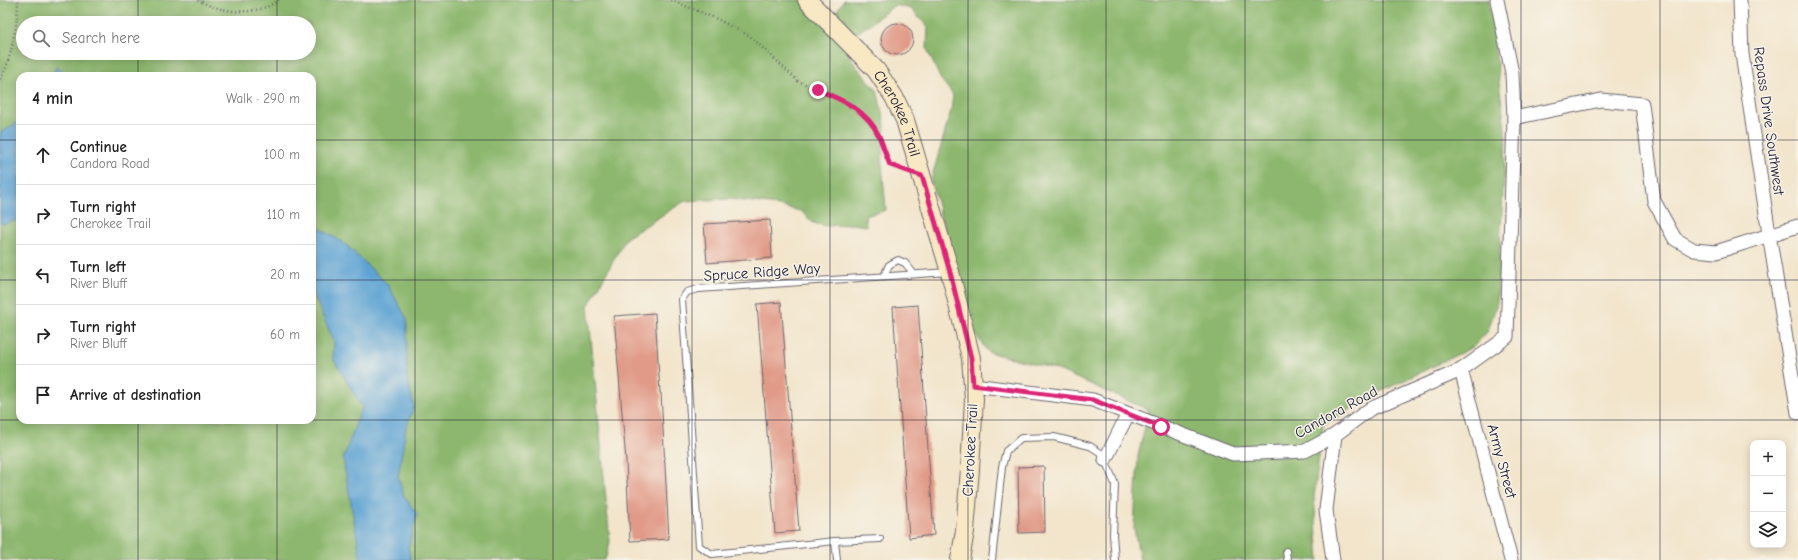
<!DOCTYPE html>
<meta charset="utf-8">
<style>
body{margin:0;font-family:"Comic Neue",sans-serif;background:#f6f6f6;color:#222}
.controls{position:absolute;right:12px;bottom:12px;display:grid;overflow:hidden;border-radius:8px;box-shadow:0 2px 10px #0003}
.controls button{width:36px;height:36px;display:grid;place-items:center;padding:0;border:0;border-bottom:1px solid #e0e0e0;background:#fff;color:#222;font:20px sans-serif}
.stop{position:absolute;width:12px;height:12px;margin:-9px;border:3px solid #db2777;border-radius:50%;background:#fff}
.stop.end{background:#db2777;border-color:#fff;box-shadow:0 1px 4px #0008}
.list{margin:0;padding:0;list-style:none}
h2{display:flex;justify-content:space-between;align-items:center;height:52px;margin:0;padding:0 16px;font-size:17px}
h2 small{font-size:13px;font-weight:400;color:#767676}
.list li{display:grid;grid-template-columns:26px 1fr auto;gap:12px;align-items:center;box-sizing:border-box;height:60px;padding:0 16px;border-top:1px solid #e0e0e0}
.list b{display:block;font-size:15px;white-space:nowrap}
.list p{margin:0;font-size:13px;white-space:nowrap;color:#767676}
.list em{font-size:13px;font-style:normal;color:#767676}
.icon{flex:none;width:22px;height:22px;fill:none;stroke:currentColor;stroke-width:2;stroke-linecap:round;stroke-linejoin:round}
.map{position:relative;flex:none;width:1798px;height:560px;overflow:hidden}
.search{position:absolute;background:#fff;box-shadow:0 2px 10px #0003;left:16px;top:16px;width:300px;height:44px;display:flex;align-items:center;gap:10px;box-sizing:border-box;padding:0 14px;border-radius:22px;color:#767676;font-size:15px}
.panel{position:absolute;background:#fff;box-shadow:0 2px 10px #0003;left:16px;top:72px;width:300px;height:352px;border-radius:12px}
.map>svg:first-child{display:block}
</style>
<div class="map">
<svg width="1798" height="560" viewBox="0 0 1798 560">
<rect width="100%" height="100%" fill="#f7f3e8"/>
<filter id="ink" filterUnits="userSpaceOnUse"><feTurbulence type="fractalNoise" baseFrequency=".025" numOctaves="2"/><feDisplacementMap in="SourceGraphic" scale="8" xChannelSelector="R" yChannelSelector="G"/><feConvolveMatrix kernelMatrix="1 2 1 2 8 2 1 2 1" color-interpolation-filters="sRGB"/></filter>
<filter id="wash" filterUnits="userSpaceOnUse"><feTurbulence type="fractalNoise" baseFrequency=".012" numOctaves="4" result="noise"/><feDisplacementMap in="SourceGraphic" scale="16" xChannelSelector="R" yChannelSelector="G"/><feGaussianBlur stdDeviation="0.9" result="paint"/><feColorMatrix in="noise" values="0 0 0 0 0 0 0 0 0 0 0 0 0 0 0 0 0 1.4 0 .05"/><feComposite in="paint" operator="in"/></filter>
<g filter="url(#wash)">
<rect width="100%" height="100%" fill="#f2e5cc"/>
<g fill="#8db76e" stroke="#586c54" fill-rule="evenodd">
<path d="M0 0H807L829 22 856 66 877 90 885 125 882 165 886 210 865 216 866 226 853 224 827 226 813 223 801 211 770 204 729 199 685 201 626 238 588 306 610 542 605 560H0ZM23 23H309V53H23ZM20 76H312V420H20Z"/>
<polygon points="844,0 1489,0 1506,137 1497,303 1488,331 1473,347 1378,393 1323,425 1314,497 1319,560 1140,560 1134,528 1138,456 1149,410 1056,369 988,352 971,328 931,180 951,111 953,95 940,78 927,49 928,27 911,9 895,5 856,34 834,15"/>
</g>
<g fill="#5da3d3" stroke="#406287">
<polygon points="56,67 69,76 52,76"/>
<polygon points="20,121 20,219 4,224 0,223 0,133"/>
<polygon points="312,224 344,243 388,285 407,319 407,376 414,406 406,428 398,477 404,496 417,514 408,548 411,560 361,560 343,459 362,407 333,358 334,342 312,291"/>
</g>
<g id="blocks">
<g fill="#e19a87">
<circle cx="897" cy="39" r="16"/>
<polygon points="770,220 772,258 707,263 704,224"/>
<polygon points="781,302 799,531 775,533 757,304"/>
<polygon points="918,305 934,535 909,538 893,307"/>
<polygon points="655,313 660,393 661,393 669,539 630,541 626,461 614,316"/>
<polygon points="1044,466 1045,532 1019,533 1018,467"/>
</g>
</g>
</g>
<g filter="url(#ink)">
<use href="#blocks" fill-opacity="0" stroke="#6b666e" stroke-width="1"/>
<g fill="none" stroke-linecap="round" stroke-linejoin="round">
<g stroke="#6b666e" stroke-width="8">
<g id="lane">
<polyline points="884,276 889,265 898,260 905,263 914,274"/>
<polyline points="880,539 835,541 712,554 699,546 682,299 687,292 698,289 949,272"/>
<polyline points="835,541 837,560"/>
<polyline points="1286,551 1287,560"/>
<polyline points="992,560 1002,467 1006,451 1021,438 1054,437 1090,446 1101,453 1105,460 1115,484 1113,535 1115,560"/>
</g>
</g>
<g stroke="#6b666e" stroke-width="15">
<g id="street">
<polyline points="1740,0 1742,54 1769,234 1798,413"/>
<polyline points="1514,118 1601,100 1642,104 1654,201 1675,239 1694,250 1716,252 1798,226"/>
<polyline points="1461,370 1511,560"/>
<polyline points="973,385 1093,400 1233,454 1305,451 1335,435 1370,409 1461,370 1507,337 1514,118 1512,73 1497,0"/>
<polyline points="1105,460 1128,414"/>
<polyline points="1333,560 1326,510 1335,435"/>
</g>
</g>
<g stroke="#6b666e" stroke-width="20">
<g id="secondary">
<path id="s1" d="M807 0 876 70 894 97 905 120 950 272 971 358 974 399 970 469 965 531 960 560"/>
</g>
</g>
<g stroke="#6b666e" stroke-width="2.5" stroke-dasharray="1 3" stroke-linecap="butt">
<path d="M198 0C221 13 256 17 279 0"/>
<polyline points="671,0 715,18 750,36 798,81 848,103 860,111 868,120 879,136 890,165 905,170"/>
<path d="M0 79C11 64 18 19 18 0"/>
</g>
<use href="#lane" stroke="#fff" stroke-width="6"/>
<use href="#street" stroke="#fff" stroke-width="13"/>
<use href="#secondary" stroke="#f8e8c3" stroke-width="18"/>
</g>
</g>
<g fill="none" stroke-linecap="round" stroke-linejoin="round" filter="url(#ink)">
<path stroke="#db2777" stroke-width="5" d="M818 90C843 100 867 110 879 136 883 145 886 156 890 165L922 176 950 272 971 358 973 385 1093 400 1161 427"/>
</g>
<path fill="none" stroke="#22223b" stroke-width="1" stroke-opacity="0.55" d="M138 0V23M277 0V23M415 0V560M553 0V560M692 0V560M830 0V560M968 0V560M1106 0V560M1245 0V560M1383 0V560M1521 0V560M1660 0V560M138 53V76M277 53V76M0 140H20M312 140H1798M0 280H20M312 280H1798M0 420H20M20 420H312M138 420V560M277 420V560M312 420H1798"/>
<g text-anchor="middle" stroke-width="3" stroke-linejoin="round" paint-order="stroke">
<g font-size="15" fill="#22223b" stroke="#f7f3e8">
<text dy="5" stroke="none"><textPath href="#s1" startOffset="147">Cherokee Trail</textPath></text>
<text transform="translate(1769 121) rotate(82)" y="5">Repass Drive Southwest</text>
<text transform="translate(762 272) rotate(-4)" y="5">Spruce Ridge Way</text>
<text transform="translate(1336 412) rotate(-29)" y="5">Candora Road</text>
<text transform="translate(970 450) rotate(-87)" y="5">Cherokee Trail</text>
<text transform="translate(1502 461) rotate(75)" y="5">Army Street</text>
</g>
</g>
</svg>
<div class="controls">
<button>+</button>
<button>−</button>
<button><svg class="icon" aria-label="layers" viewBox="0 0 24 24"><path d="M12 4l9 5-9 5-9-5zM3 14l9 5 9-5"/></svg></button>
</div>
<div class="stop" style="left:1161px;top:427px"></div>
<div class="stop end" style="left:818px;top:90px"></div>
<div class="search"><svg class="icon" aria-label="search" viewBox="0 0 24 24"><circle cx="10" cy="10" r="6"/><path d="M15 15l6 6"/></svg>Search here</div>
<section class="panel">
<h2>4 min<small>Walk · 290 m</small></h2>
<ul class="list">
<li><svg class="icon" aria-label="ahead" viewBox="0 0 24 24"><path d="M12 20V5M6 11l6-6 6 6"/></svg><div><b>Continue</b><p>Candora Road</p></div><em>100 m</em></li>
<li><svg class="icon" aria-label="right" viewBox="0 0 24 24"><path d="M7 20v-9h11M14 6l5 5-5 5"/></svg><div><b>Turn right</b><p>Cherokee Trail</p></div><em>110 m</em></li>
<li><svg class="icon" aria-label="left" viewBox="0 0 24 24"><path d="M17 20v-9H6M10 6l-5 5 5 5"/></svg><div><b>Turn left</b><p>River Bluff</p></div><em>20 m</em></li>
<li><svg class="icon" aria-label="right" viewBox="0 0 24 24"><path d="M7 20v-9h11M14 6l5 5-5 5"/></svg><div><b>Turn right</b><p>River Bluff</p></div><em>60 m</em></li>
<li><svg class="icon" aria-label="arrive" viewBox="0 0 24 24"><path d="M6 21V4h12l-3 4 3 4H6"/></svg><div><b>Arrive at destination</b></div></li>
</ul>
</section>
</div>
